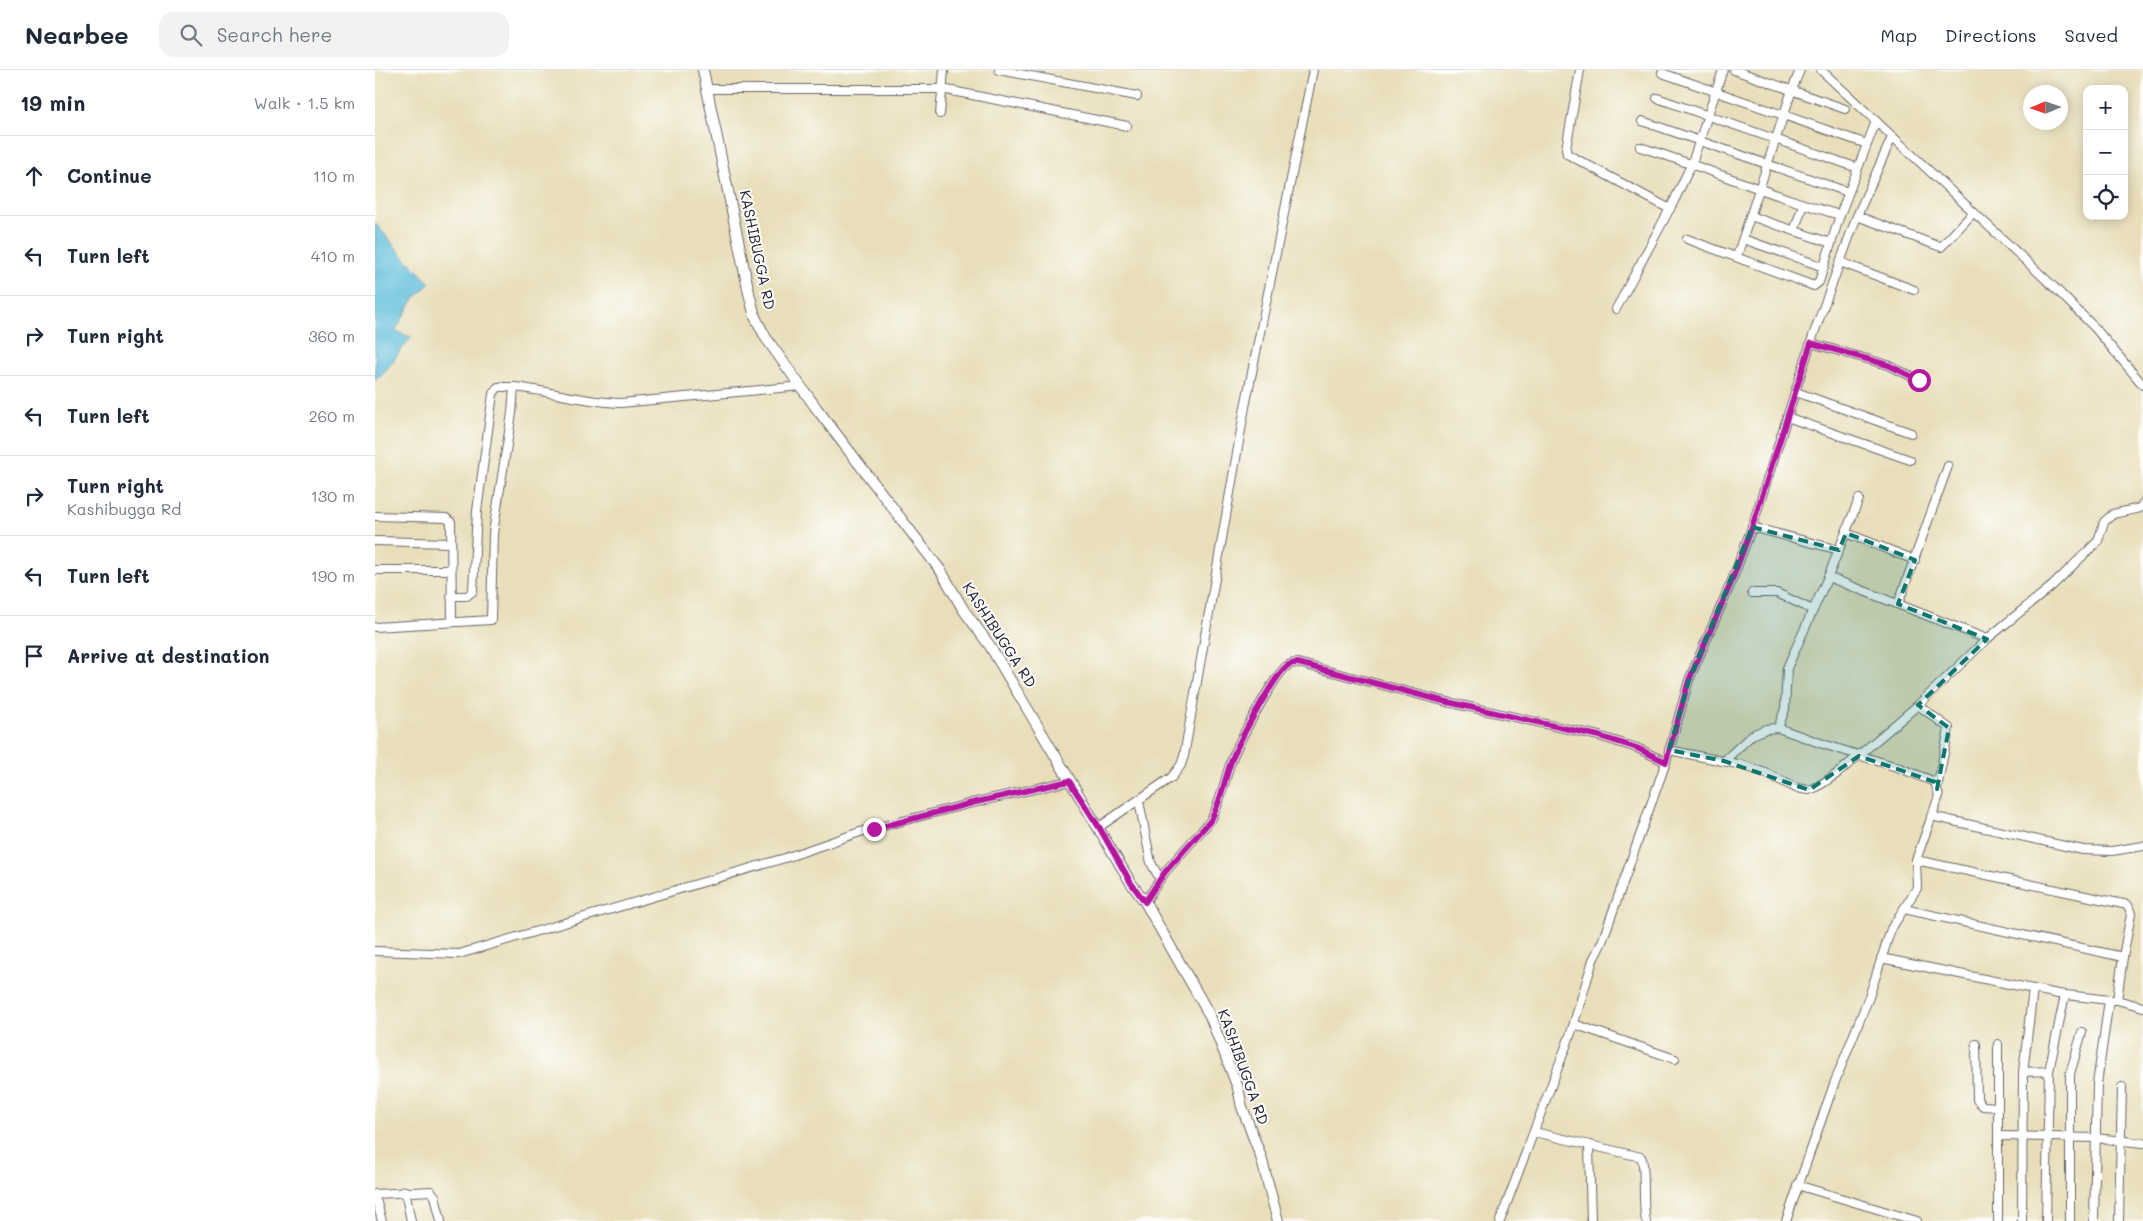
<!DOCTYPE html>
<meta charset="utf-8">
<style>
body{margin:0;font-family:Mali,sans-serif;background:#f2f2f3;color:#1f2937}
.controls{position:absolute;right:15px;top:15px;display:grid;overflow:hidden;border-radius:10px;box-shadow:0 2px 12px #0003}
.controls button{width:45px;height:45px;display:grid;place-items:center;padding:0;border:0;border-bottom:1px solid #e0e1e3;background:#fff;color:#1f2937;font:25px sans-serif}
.compass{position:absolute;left:1648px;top:15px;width:45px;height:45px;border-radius:50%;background:#fff;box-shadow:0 2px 12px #0003;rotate:268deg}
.stop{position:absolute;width:15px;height:15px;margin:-11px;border:4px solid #b5179e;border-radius:50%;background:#fff}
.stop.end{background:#b5179e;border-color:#fff;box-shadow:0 1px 5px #0008}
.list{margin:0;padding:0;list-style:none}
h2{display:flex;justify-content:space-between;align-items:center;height:65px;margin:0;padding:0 20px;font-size:21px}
h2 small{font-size:16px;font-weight:400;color:#747a83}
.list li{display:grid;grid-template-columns:32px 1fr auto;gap:15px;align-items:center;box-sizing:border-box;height:80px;padding:0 20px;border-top:1px solid #e0e1e3}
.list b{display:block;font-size:19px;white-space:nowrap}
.list p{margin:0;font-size:16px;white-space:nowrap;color:#747a83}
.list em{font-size:16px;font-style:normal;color:#747a83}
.icon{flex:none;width:28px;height:28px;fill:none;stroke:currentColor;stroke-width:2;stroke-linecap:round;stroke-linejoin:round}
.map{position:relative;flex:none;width:1768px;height:1151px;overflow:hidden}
header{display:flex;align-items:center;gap:30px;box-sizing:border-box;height:70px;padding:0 25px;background:#fff;border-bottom:1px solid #e0e1e3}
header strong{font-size:24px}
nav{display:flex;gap:28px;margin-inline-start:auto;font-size:18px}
.search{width:350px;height:45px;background:#f2f2f3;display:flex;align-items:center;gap:12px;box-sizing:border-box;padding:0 18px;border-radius:15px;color:#747a83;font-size:19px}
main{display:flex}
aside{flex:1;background:#fff}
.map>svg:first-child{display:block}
</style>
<header>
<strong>Nearbee</strong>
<div class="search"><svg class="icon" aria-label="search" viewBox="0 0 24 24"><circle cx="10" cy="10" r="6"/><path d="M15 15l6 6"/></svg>Search here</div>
<nav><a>Map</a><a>Directions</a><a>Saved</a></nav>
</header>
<main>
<aside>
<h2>19 min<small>Walk · 1.5 km</small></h2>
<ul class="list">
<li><svg class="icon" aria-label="ahead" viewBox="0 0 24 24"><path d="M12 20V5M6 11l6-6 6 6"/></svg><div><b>Continue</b></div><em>110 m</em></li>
<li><svg class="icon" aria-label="left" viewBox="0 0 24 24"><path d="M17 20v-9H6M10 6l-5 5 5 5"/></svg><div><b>Turn left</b></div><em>410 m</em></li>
<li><svg class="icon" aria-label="right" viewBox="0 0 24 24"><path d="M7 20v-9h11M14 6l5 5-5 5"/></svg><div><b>Turn right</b></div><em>360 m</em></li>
<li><svg class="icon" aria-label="left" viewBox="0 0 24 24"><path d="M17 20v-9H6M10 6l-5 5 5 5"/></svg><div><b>Turn left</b></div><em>260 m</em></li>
<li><svg class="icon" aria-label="right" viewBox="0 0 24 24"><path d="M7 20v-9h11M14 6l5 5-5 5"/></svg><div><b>Turn right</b><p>Kashibugga Rd</p></div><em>130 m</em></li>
<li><svg class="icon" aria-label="left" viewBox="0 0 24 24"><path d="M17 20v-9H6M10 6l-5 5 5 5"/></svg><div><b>Turn left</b></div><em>190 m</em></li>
<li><svg class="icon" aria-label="arrive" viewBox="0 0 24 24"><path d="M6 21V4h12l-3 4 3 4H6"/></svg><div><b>Arrive at destination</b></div></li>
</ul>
</aside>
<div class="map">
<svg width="1768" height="1151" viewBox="0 0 1768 1151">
<rect width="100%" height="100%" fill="#fdfcf7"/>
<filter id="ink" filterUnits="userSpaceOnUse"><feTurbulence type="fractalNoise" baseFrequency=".02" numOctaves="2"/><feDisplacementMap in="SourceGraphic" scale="10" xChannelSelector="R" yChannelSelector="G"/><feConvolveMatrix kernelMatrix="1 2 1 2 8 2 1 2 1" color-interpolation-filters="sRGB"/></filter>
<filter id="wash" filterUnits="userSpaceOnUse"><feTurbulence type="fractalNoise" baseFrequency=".0096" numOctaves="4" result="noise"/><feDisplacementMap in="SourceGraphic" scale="20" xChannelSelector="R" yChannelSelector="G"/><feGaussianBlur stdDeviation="1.12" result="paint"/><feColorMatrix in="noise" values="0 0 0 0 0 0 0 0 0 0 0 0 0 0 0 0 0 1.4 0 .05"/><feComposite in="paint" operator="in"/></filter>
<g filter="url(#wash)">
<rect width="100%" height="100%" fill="#e8deba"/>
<polygon fill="#5fbedd" stroke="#40708c" points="0,153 27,185 55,213 38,230 20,261 36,267 11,300 0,311"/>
</g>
<g filter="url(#ink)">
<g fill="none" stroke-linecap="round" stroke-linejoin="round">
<g stroke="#676467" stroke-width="10">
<g id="minor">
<polyline points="624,0 762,26"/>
<polyline points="1205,0 1191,79 1192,84 1295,139"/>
<polyline points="1359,0 1470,39"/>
<polyline points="1446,0 1680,218 1720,258 1768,315"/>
<polyline points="1287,3 1492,74"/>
<polyline points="332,19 567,19 752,56"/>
<polyline points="1282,28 1483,98"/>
<polyline points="565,44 569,0"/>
<polyline points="1267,51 1473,122"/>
<path d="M1265 77C1332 98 1397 126 1465 145L1501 51"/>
<polyline points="1375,146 1456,173"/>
<polyline points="1482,146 1566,177 1598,143"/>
<polyline points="1419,161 1428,135"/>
<polyline points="1312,169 1439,216 1444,212 1465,145"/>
<polyline points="1368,169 1449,197"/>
<polyline points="1362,186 1417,20 1425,0"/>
<polyline points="1465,192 1539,220"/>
<polyline points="1241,239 1299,131 1317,93 1348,0"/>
<polyline points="1436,273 1513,295 1544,310"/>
<polyline points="1421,322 1536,363"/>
<polyline points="1412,347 1535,390"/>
<polyline points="0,446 71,448 76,452 77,552"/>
<polyline points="1377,457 1464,480"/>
<polyline points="1471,463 1540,490"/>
<polyline points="0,471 76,473"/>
<polyline points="0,500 76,500"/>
<polyline points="1453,507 1612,569"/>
<polyline points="1377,523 1402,523 1438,540"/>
<polyline points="76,526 92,526 98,521 102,441 118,324 123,317 139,317"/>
<polyline points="1523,534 1573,396"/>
<path d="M0 557 116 550 118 463 137 343 139 317C175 321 210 332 246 333L426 316"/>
<polyline points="1543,635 1574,658 1562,718"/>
<polyline points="1403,658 1410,639 1412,598 1453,507 1484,429"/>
<polyline points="1294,680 1367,695 1391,703 1421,718 1434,720 1442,717 1463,703 1543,635 1612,569 1677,516 1723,471 1729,452 1738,444 1765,438 1768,433"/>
<polyline points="1349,691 1377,665 1391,659 1403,658 1448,674 1525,698 1560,712 1564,726 1541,790 1542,818 1516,859 1494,927 1459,1014 1411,1151"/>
<polyline points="764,731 776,793 785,809"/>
<polyline points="1556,746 1708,780 1737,781 1768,776"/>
<polyline points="724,757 797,707 806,695 809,686 870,337 938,0"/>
<polyline points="1541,790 1753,835 1756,844 1748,887 1742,930"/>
<path d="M770 832 790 802 836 750C846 732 849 711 856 692 862 674 899 606 912 596 916 593 919 593 923 593L1068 631 1224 666 1262 678 1291 692"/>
<polyline points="1529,839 1748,887"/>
<polyline points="0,881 84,884 410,788 485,762 597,733 694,711"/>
<polyline points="1506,888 1683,924 1734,930"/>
<polyline points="1199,954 1300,989"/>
<polyline points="1601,974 1602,1030 1608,1036 1623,1037"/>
<polyline points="1648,1002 1674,1001"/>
<path d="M1159 1062 1266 1087C1271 1094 1267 1136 1271 1151"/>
<polyline points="1624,1066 1720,1068 1768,1073"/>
<polyline points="1214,1075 1216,1151"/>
<polyline points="1422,1115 1542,1151"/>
<polyline points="30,1121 36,1151"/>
<polyline points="0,1124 56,1121 60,1126 66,1151"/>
<polyline points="0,1126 7,1151"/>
<polyline points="1125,1151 1196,963 1218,890 1227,872 1291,692 1314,610 1356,513 1377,457 1439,263 1482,146 1517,67"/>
<polyline points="1623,1151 1623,974"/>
<polyline points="1647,1151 1648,1002 1658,919"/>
<polyline points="1671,1151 1674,1001 1690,925"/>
<polyline points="1695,1151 1695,1004 1707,962"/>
<polyline points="1719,1151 1722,1014 1734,930 1742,930 1768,937"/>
<polyline points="1744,1151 1747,1017"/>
</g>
</g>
<g stroke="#676467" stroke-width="12">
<polyline id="secondary" points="328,0 374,223 380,247 391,268 442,339 566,501 588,539 615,576 756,813 770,832 835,946 863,1018 867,1037 886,1087 903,1151"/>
</g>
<use href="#minor" stroke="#fff" stroke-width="8"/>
<use href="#secondary" stroke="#fff" stroke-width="10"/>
</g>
</g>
<g fill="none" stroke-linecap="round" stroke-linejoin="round" filter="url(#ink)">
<path stroke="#b5179e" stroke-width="6" d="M499 759 597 733 694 711 724 757 756 813 770 832 790 802 836 750C846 732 849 711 856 692 862 674 899 606 912 596 916 593 919 593 923 593L1068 631 1224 666 1262 678 1291 692 1314 610 1356 513 1377 457 1436 273 1513 295 1544 310"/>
</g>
<path fill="#0f766e" fill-opacity="0.2" stroke="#0f766e" stroke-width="4" stroke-dasharray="10 6" stroke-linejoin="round" d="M1377 457 1464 480 1471 463 1540 490 1523 534 1612 569 1543 635 1574 658 1562 719 1560 712 1484 686 1434 720 1349 691 1294 680 1314 610Z"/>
<g text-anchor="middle" stroke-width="4" stroke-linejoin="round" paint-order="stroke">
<g font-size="15" fill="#22223b" stroke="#fdfcf7">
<text transform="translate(382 180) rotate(78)" y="5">KASHIBUGGA RD</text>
<text transform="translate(624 565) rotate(57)" y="5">KASHIBUGGA RD</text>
<text transform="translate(868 997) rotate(70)" y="5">KASHIBUGGA RD</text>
</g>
</g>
</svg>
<div class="controls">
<button>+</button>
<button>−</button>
<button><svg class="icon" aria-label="locate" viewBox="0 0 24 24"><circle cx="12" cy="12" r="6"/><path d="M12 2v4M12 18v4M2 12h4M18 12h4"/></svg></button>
</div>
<svg class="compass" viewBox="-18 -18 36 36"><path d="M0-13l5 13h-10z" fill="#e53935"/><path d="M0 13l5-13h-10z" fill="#747a83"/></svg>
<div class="stop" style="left:1544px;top:310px"></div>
<div class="stop end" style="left:499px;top:759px"></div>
</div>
</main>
